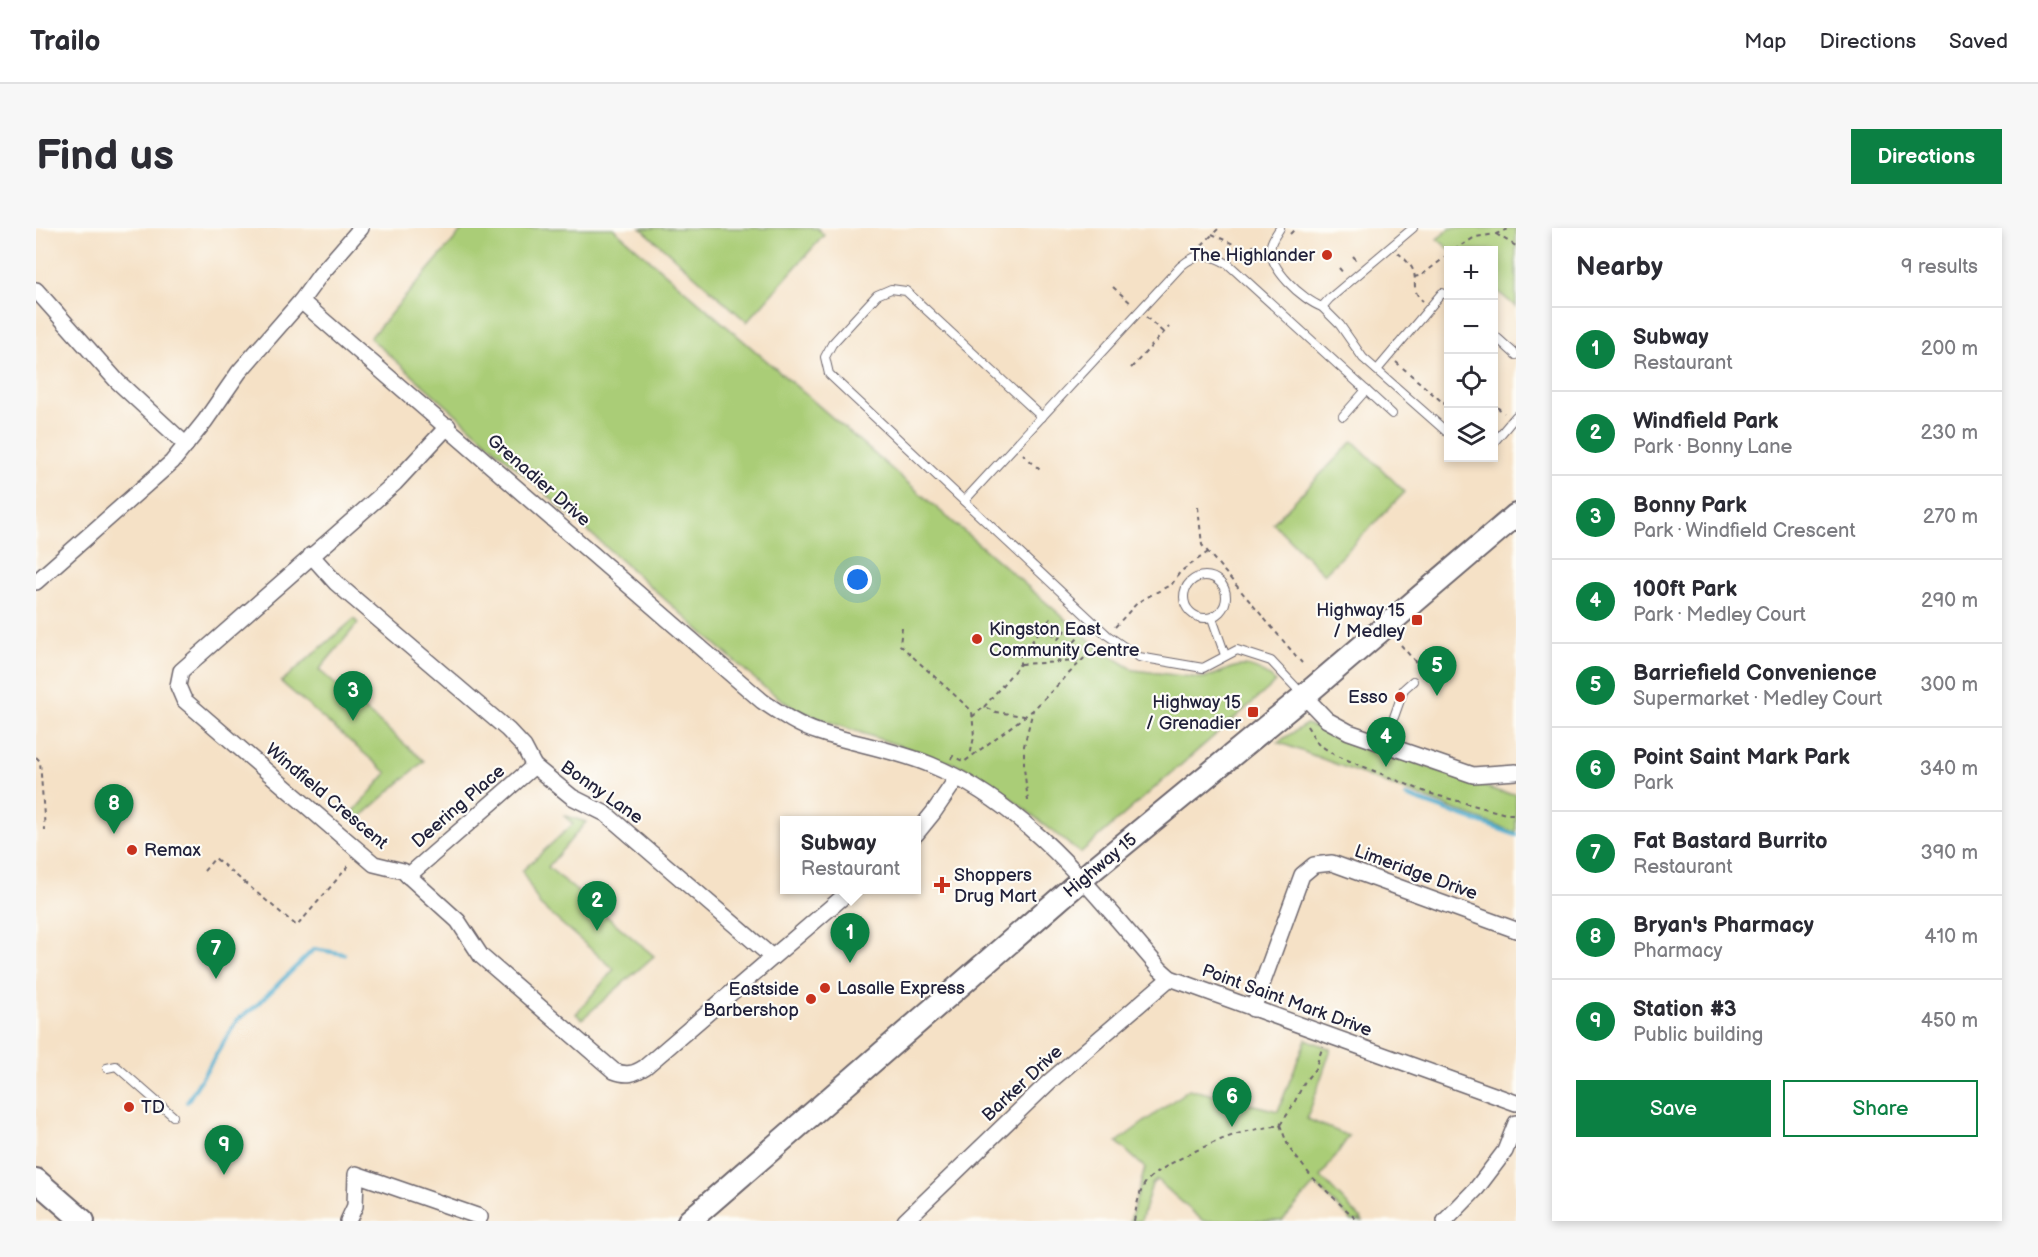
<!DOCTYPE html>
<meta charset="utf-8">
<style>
body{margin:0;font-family:"Balsamiq Sans",sans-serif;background:#f7f7f7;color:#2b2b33}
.controls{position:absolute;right:18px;top:18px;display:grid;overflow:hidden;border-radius:0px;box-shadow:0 3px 9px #0003}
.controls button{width:54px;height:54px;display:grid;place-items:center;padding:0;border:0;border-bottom:2px solid #e1e1e2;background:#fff;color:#2b2b33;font:30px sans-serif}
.you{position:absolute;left:822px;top:352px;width:21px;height:21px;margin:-15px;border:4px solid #fff;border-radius:50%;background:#1a73e8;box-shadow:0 0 0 9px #1a73e833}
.badge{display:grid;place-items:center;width:39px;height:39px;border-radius:50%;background:#0b8043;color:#fff;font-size:20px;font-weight:700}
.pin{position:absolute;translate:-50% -50px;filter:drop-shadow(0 2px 3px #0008)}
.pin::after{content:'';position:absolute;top:32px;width:21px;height:18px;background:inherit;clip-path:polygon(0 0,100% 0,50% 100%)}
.popup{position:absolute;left:744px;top:588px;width:141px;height:78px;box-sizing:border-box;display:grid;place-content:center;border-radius:0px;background:#fff;filter:drop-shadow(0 2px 4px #0005);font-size:20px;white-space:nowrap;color:#7c7c81}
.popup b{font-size:22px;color:#2b2b33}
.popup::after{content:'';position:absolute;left:50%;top:100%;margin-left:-12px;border:12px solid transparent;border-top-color:#fff}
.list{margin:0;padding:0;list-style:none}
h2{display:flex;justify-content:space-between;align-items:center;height:78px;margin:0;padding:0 24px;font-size:26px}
h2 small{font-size:20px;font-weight:400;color:#7c7c81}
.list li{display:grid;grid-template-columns:39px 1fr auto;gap:18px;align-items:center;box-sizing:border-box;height:84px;padding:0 24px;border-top:2px solid #e1e1e2}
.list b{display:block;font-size:22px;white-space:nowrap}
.list p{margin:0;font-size:20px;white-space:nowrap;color:#7c7c81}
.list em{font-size:20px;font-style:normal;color:#7c7c81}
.actions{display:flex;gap:12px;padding:18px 24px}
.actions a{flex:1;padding:14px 0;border:2px solid #0b8043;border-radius:0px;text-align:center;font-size:21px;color:#0b8043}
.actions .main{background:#0b8043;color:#fff}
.icon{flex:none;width:33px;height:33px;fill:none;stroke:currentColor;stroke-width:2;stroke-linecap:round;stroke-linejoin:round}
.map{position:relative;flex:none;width:1480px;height:993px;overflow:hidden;border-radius:0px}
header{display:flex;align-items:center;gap:36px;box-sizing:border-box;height:84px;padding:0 30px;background:#fff;border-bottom:2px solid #e1e1e2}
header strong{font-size:28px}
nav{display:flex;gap:33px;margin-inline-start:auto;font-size:21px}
.intro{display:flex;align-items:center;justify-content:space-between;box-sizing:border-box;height:144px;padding:0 36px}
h1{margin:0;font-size:42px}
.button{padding:15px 27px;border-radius:0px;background:#0b8043;color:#fff;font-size:21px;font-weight:700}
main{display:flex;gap:36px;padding:0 36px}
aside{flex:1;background:#fff;border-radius:0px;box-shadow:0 3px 9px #0003}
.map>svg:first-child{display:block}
</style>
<header>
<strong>Trailo</strong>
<nav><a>Map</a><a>Directions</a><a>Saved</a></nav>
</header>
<div class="intro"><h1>Find us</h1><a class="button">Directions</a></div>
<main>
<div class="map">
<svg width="1480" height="993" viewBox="0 0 1480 993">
<rect width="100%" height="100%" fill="#fdfcf7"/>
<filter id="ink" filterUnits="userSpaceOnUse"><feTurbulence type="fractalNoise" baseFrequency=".0167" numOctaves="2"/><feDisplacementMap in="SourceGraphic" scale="12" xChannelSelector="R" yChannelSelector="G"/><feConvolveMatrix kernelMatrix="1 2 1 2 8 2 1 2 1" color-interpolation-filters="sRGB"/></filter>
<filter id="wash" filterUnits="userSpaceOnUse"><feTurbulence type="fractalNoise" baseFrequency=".008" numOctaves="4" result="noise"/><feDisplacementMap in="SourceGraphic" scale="24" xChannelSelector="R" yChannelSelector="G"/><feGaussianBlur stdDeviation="1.35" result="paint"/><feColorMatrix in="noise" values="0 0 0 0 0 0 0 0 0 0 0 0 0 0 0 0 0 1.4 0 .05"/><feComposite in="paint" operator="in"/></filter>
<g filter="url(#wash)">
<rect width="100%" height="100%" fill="#f5e1c6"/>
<g fill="#aacd77" stroke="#667859" stroke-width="1.5">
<path d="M428 0H577L1064 421 1098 442 1163 450C1176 450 1184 444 1195 440 1213 434 1227 443 1240 454L1044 625 966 563 927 539 787 492 758 480 729 460 334 110Z"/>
<polygon points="605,0 781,0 788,7 711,94"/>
<polygon points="1415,0 1480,0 1480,79 1458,60 1458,22 1415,22 1401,11"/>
<polygon points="1317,213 1369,264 1288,346 1237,295"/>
<polygon points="318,391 322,395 283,442 388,533 319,594 313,589 351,545 245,454"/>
<polygon points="1270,496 1464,564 1480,566 1480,605 1242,514"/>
<polygon points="527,587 550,594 512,639 618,728 546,791 540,786 578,741 504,677 486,643 537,596"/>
<polygon points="1270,811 1295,821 1271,891 1313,908 1285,949 1327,993 1316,993 1279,956 1246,993 1167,993 1121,952 1116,956 1105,993 1094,993 1109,940 1081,914 1153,861 1242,883"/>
</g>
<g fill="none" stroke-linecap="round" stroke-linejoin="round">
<g stroke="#50adcf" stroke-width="4">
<polyline points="1370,568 1480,607"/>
<polyline points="151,874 202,791 219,779 278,721 308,726"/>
</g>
</g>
</g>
<g filter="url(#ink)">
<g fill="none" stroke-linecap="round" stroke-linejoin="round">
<g stroke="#6c656c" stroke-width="10">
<g id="lane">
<path d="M1244 0C1241 5 1236 11 1235 17 1231 40 1267 72 1286 79L1293 71 1377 0"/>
<polyline points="1286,79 1304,97 1327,130 1412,205"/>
<polyline points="1458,107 1480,127"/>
<polyline points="1341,142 1406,65 1412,67"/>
<polyline points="1307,188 1330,162"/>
<polyline points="1458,214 1480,188"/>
<polyline points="928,273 793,146 789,129 796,116 841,67 855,61 870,63 1006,189"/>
<circle cx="1169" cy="369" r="21"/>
<polyline points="1176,390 1189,427"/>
<path d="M1267 467 1235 433 1201 422 1167 440 1103 429 1071 407 928 273 1145 38C1163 23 1172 25 1192 36L1356 186"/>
<polyline points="1358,489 1368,461 1377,453"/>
<polyline points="71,840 80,838 137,888"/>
</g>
</g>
<g stroke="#6c656c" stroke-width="18">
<g id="street">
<polyline points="0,62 81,153 150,217"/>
<path d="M265 73 726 473C744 485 761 497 782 504 819 516 860 522 895 537 992 577 1057 664 1124 741L1134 750 1480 875"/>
<path d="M412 198 359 255 145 443 142 458 148 472 338 636 367 643 422 693 445 728 578 843C591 848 598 846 609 839L815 662"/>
<polyline points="275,327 300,355 472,502 488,519 498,538 536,569 570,586 736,729"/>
<polyline points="0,354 136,234 169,193 203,144 265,73 284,47 325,0"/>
<polyline points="1268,468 1291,492 1313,504 1437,547 1480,544"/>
<polyline points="880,606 897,585 921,550"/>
<polyline points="372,648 498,538"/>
<polyline points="1217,781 1266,647 1278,637 1296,635 1480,702"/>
<polyline points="312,993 319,978 320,946 444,989"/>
<polyline points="869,993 1013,854 1134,750"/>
<polyline points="1409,993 1441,960 1469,923 1480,895"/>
</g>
</g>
<g stroke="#6c656c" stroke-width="26">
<g id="secondary">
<polyline points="0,952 47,993"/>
<polyline points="653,993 1059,640 1268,468 1480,287"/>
</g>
</g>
<g stroke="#6c656c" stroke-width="2" stroke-dasharray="4.5 4.5" stroke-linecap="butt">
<polyline points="1176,6 1210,22 1217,18 1225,19"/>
<polyline points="1254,6 1260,0"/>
<polyline points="1460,6 1480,18"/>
<polyline points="1166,17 1183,0"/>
<polyline points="1418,22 1439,9 1460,6 1475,0"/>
<path d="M1362 25C1367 29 1373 35 1376 40 1383 53 1373 61 1387 73"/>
<polyline points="1317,28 1322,34"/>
<polyline points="1303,40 1308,46"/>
<polyline points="1378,49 1386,47 1412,27"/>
<polyline points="1077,59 1097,77"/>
<polyline points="1110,89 1128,105"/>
<polyline points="1458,128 1467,128"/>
<polyline points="1360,134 1412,179"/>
<polyline points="1095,140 1133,99"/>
<polyline points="1408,175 1412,170"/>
<polyline points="1461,179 1468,185"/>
<polyline points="987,226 1004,242"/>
<polyline points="1162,279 1166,317 1266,435"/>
<polyline points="1009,398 1022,411 1030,402"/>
<polyline points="866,399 864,417 936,483 938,509 934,528"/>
<polyline points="1079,399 1102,374 1136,356 1144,344 1172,324"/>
<polyline points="1365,417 1388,444"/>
<polyline points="1020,434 1042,410"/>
<polyline points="984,436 1046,433"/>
<polyline points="948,479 984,436 984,428 1016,389"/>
<polyline points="936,489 948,479 960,484 988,488"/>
<polyline points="1271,498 1282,516 1299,527 1392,565 1470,586 1480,586"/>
<polyline points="0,529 4,533 9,602"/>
<polyline points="915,531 917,528 928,534 997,482 1064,414"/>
<polyline points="992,573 988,540 988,518 997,482"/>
<polyline points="168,643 179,630 261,698 315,635"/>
<polyline points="1244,897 1253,920 1275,948 1322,993"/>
<path d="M1098 993C1100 981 1102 968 1108 957 1117 940 1179 913 1198 907 1213 902 1229 900 1244 897L1255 881 1269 853 1279 841 1287 818"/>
</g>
<use href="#lane" stroke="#fff" stroke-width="8"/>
<use href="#street" stroke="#fff" stroke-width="15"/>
<use href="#secondary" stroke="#fff" stroke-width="22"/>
</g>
</g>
<g fill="#c8321e" stroke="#fdfcf7" stroke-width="2">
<circle cx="1291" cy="27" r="6"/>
<rect x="1375" y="386" width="12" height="12" rx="3"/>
<circle cx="941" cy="411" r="6"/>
<circle cx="1364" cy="469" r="6"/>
<rect x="1211" y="478" width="12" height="12" rx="3"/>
<circle cx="96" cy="622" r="6"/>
<path d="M903 648h6v6h6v6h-6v6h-6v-6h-6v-6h6z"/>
<circle cx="789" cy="760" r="6"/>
<circle cx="775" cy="771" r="6"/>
<circle cx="93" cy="879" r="6"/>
</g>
<g text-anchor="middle" stroke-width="4.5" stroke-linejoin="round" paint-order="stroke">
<g font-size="18" fill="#22223b" stroke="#fdfcf7" text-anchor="end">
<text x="1279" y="33">The Highlander</text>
<text x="1369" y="388">Highway 15<tspan x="1369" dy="21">/ Medley</tspan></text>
<text x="953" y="407" text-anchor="start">Kingston East<tspan x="953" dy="21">Community Centre</tspan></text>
<text x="1352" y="475">Esso</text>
<text x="1205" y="480">Highway 15<tspan x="1205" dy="21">/ Grenadier</tspan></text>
<text x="108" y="628" text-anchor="start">Remax</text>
<text x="918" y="653" text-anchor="start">Shoppers<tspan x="918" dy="21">Drug Mart</tspan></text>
<text x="801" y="766" text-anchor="start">Lasalle Express</text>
<text x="763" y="767">Eastside<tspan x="763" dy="21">Barbershop</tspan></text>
<text x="105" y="885" text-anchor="start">TD</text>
</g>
<g font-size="18" fill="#22223b" stroke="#fdfcf7">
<text transform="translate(503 252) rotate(41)" y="6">Grenadier Drive</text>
<text transform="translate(566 564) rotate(35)" y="6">Bonny Lane</text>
<text transform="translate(291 568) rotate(40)" y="6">Windfield Crescent</text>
<text transform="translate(422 578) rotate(-41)" y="6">Deering Place</text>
<text transform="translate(1064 637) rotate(-40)" y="6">Highway 15</text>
<text transform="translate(1380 644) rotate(20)" y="6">Limeridge Drive</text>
<text transform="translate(1251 772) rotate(20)" y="6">Point Saint Mark Drive</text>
<text transform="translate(986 855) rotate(-43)" y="6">Barker Drive</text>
</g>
</g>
</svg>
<div class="controls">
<button>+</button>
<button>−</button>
<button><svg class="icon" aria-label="locate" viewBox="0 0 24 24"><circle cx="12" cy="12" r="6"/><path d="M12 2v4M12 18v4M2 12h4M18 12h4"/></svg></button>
<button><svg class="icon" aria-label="layers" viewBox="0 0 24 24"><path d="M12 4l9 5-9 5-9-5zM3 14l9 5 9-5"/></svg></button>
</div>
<div class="you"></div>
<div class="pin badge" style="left:814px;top:735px">1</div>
<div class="popup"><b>Subway</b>Restaurant</div>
<div class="pin badge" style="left:561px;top:703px">2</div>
<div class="pin badge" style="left:317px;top:493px">3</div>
<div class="pin badge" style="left:1350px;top:539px">4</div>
<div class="pin badge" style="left:1401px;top:468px">5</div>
<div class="pin badge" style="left:1196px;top:899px">6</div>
<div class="pin badge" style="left:180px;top:751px">7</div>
<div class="pin badge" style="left:78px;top:606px">8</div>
<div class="pin badge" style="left:188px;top:947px">9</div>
</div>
<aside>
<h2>Nearby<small>9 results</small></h2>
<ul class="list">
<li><span class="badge">1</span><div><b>Subway</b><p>Restaurant</p></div><em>200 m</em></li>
<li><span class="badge">2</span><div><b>Windfield Park</b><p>Park · Bonny Lane</p></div><em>230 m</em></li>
<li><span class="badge">3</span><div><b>Bonny Park</b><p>Park · Windfield Crescent</p></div><em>270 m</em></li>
<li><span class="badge">4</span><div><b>100ft Park</b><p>Park · Medley Court</p></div><em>290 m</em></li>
<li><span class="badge">5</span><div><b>Barriefield Convenience</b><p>Supermarket · Medley Court</p></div><em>300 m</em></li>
<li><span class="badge">6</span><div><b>Point Saint Mark Park</b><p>Park</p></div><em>340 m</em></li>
<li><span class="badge">7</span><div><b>Fat Bastard Burrito</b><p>Restaurant</p></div><em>390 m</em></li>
<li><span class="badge">8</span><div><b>Bryan's Pharmacy</b><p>Pharmacy</p></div><em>410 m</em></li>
<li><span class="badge">9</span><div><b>Station #3</b><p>Public building</p></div><em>450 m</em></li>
</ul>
<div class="actions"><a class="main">Save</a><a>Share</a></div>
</aside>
</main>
